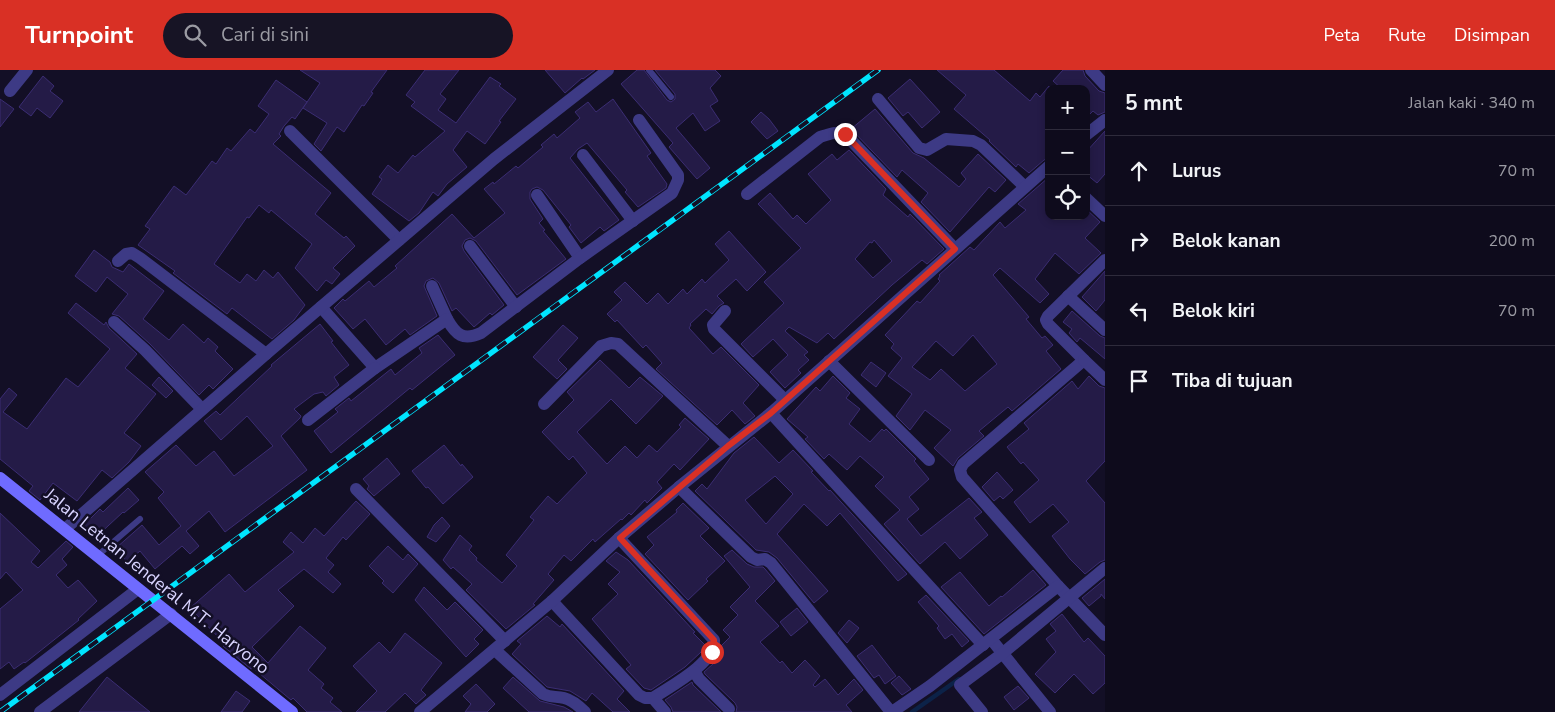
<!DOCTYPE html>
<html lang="id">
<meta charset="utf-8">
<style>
body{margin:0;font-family:"Nunito Sans",sans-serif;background:#171425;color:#f1f3f6}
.controls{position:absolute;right:15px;top:15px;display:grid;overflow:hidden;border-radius:10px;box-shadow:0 2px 8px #0003}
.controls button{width:45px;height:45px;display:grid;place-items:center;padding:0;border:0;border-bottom:1px solid #2e2b3b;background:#0e0b1c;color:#f1f3f6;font:25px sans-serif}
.stop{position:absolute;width:15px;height:15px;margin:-11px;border:4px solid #d93025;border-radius:50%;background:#fff}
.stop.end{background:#d93025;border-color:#fff;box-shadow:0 1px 5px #0008}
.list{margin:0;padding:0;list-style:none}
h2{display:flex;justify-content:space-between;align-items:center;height:65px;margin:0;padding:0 20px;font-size:21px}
h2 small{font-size:16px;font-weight:400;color:#9b9ba3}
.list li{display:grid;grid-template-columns:32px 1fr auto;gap:15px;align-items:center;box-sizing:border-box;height:70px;padding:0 20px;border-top:1px solid #2e2b3b}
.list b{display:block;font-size:19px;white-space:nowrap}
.list em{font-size:16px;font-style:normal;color:#9b9ba3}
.icon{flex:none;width:28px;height:28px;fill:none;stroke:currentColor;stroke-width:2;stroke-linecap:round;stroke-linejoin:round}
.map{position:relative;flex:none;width:1105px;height:642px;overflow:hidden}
header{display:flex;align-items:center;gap:30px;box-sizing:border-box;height:70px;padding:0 25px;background:#d93025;color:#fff}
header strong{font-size:24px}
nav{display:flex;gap:28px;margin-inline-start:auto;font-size:18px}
.search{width:350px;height:45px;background:#171425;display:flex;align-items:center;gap:12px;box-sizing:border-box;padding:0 18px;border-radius:28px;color:#9b9ba3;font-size:19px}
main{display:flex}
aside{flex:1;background:#0e0b1c}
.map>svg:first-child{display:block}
</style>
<header>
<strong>Turnpoint</strong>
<div class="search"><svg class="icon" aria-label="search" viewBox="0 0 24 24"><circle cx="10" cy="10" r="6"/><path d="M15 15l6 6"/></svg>Cari di sini</div>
<nav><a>Peta</a><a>Rute</a><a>Disimpan</a></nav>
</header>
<main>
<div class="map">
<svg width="1105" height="642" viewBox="0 0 1105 642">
<rect width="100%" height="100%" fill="#130f26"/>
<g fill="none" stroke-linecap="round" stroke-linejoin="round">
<polyline stroke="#0c2248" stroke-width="4.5" points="912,642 959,609"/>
</g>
<g fill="#241b47" stroke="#3b2d73" fill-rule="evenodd">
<polygon points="300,0 387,0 371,22 373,23 364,36 362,35 344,62 337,57 321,81 314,74 327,53 303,38 320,13"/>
<polygon points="425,0 459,0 440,24 446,29 438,40 456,53 490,7 501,14 499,16 516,29 499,51 501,52 485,74 467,61 453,80 467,97 447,114 438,126 433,122 419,143 409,151 372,124 382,109 379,107 388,95 398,103 413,85 415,87 445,61 411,36 415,32 406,25"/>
<polygon points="545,0 595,0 583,9 582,8 565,23"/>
<polygon points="637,0 644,0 667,30 671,32 675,29 675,24 655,0 715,0 721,6 710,18 718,31 710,36 720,51 705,61 693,43 676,58 710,98 697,109 669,77 673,73 621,14"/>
<polygon points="937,0 994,0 1030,31 1036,23 1040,27 1049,16 1049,88 1044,90 1029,103 1018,94 1016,97 989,71 990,70 954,39 966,25"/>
<polygon points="1063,0 1083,0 1085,6 1099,21 1105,23 1105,42 1098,45 1093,41 1086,48 1086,19 1062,19 1053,11"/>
<polygon points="43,6 54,16 50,21 63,31 50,48 37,38 31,46 19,37"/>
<polygon points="910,9 940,42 922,58 908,42 903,46 888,28"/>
<polygon points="276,10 307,32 295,49 292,47 284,56 279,64 281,66 273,74 331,123 315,144 344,168 346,166 355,176 333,198 340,204 332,214 326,210 317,221 295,198 312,174 271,140 269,143 259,135 249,148 247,147 214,194 240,213 247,204 256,211 264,200 273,208 278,202 305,235 294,250 272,269 232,238 227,244 173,203 175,201 138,175 150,159 145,156 174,116 186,125 212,91 216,94 227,78 231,81 250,59 255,63 269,44 258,36"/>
<polygon points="0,29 14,39 0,57"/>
<polygon points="613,29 651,83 647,86 667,114 666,118 638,137 625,122 627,120 587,73 578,79 570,88 619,150 604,161 600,157 581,173 569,157 571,155 543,120 537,117 532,119 530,122 530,129 543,149 539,153 545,160 543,161 566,189 517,225 476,171 470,168 465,170 462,176 464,181 504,235 492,245 490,243 474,257 456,238 452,241 439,213 433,208 426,211 424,216 437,246 410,265 405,259 386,275 365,249 353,259 334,238 343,229 345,231 369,211 374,217 397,198 395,196 452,144 474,168 505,143 484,119 493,112 494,114 516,96 518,98 543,77 541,75 554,64 557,68 580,48 575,42 588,32 596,42"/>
<polygon points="875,39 913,83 924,88 959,117 966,109 961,103 978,84 1006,110 995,122 989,117 950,162 921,132 928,123 902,100 897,107 851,59"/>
<polygon points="761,42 769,49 778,61 767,69 751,52"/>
<polygon points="1105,61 1105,104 1097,113 1086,104 1086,82"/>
<path d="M849 80 886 119 883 125 908 147 910 144 944 179 927 194 922 190 892 215 834 269 828 263 817 273 789 257 785 261 808 282 804 285 809 290 798 300 801 303 785 318 770 302 788 285 773 269 753 287 741 274 784 233 764 212 801 178 758 134 770 123 793 149 797 145 806 154 831 130 808 104 832 84 837 90ZM874 170 892 191 873 208 855 189 870 172 872 173Z"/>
<path d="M1049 107V146H1086V139L1100 152 1085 168 1101 183 1079 204 1055 183 1035 209 1049 224 1040 233 1000 198 993 205 1029 247 1026 249 1042 268 1045 266 1053 275 1046 281 1061 299 1012 341 1008 337 979 361 984 366 958 388 953 396 934 378 951 360 925 340 910 360 896 346 912 324 888 306 902 288 891 278 894 274 885 265 917 231 920 233 940 211 938 209 940 206 939 205 970 177 974 180 1000 152 1005 158 1026 140 1018 134ZM973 265 997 294 965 321 941 299 930 310 912 297 936 271 953 286Z"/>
<polygon points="729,161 766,202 747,221 736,209 717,226 724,233 719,236 712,244 706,239 690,254 691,255 689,258 713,284 721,277 759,315 743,333 755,346 745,354 732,340 717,355 656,299 662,293 646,275 643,278 617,250 615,252 607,244 622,230 614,222 625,212 647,234 658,223 668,234 683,219 687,224 702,209 705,213 729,190 715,174"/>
<polygon points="94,180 110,192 112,197 123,202 129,194 164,221 143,249 169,270 183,254 204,273 208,268 218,277 215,281 233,299 213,319 209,315 199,325 150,274 119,246 112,244 128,224 107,207 96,222 75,206"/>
<polygon points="1105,201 1105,230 1096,241 1082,227"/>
<polygon points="76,233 104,255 106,252 109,258 137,284 125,298 156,324 124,363 141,376 129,392 112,408 102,400 77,431 53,413 40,430 29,421 33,416 0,389 0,329 9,318 17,325 3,342 27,359 66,308 78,317 110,279 68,243"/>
<polygon points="1072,241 1100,266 1105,268 1105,289 1080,268 1077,272 1069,263 1072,259 1063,252"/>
<polygon points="320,254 333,271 331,272 349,295 334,307 339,315 326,326 323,322 314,324 294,339 301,346 300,348 281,366 307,400 225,462 209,441 186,461 199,476 190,484 182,476 155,499 140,481 127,492 116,478 142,455 159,475 181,456 158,428 164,422 145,402 176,375 196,396 214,381 234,406 273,376 247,346 221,370 204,351 216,341 220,345 272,296 271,295"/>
<polygon points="563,255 578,268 558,290 567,299 557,309 533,287"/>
<polygon points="438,265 455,285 412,320 410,318 331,383 314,361 338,342 335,339 349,328 351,331 391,299 395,305 422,283 419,278"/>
<polygon points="600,290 629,318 640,307 663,326 636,354 611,329 577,362 607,394 625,376 637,388 649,375 657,382 681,357 679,355 685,348 709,369 680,400 674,394 657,412 662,418 647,433 645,430 631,445 629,443 622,450 621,449 595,472 593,469 571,491 564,485 548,504 554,510 533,534 535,535 506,559 466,520 472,514 453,497 451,499 443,490 460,465 472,476 469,480 477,488 476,490 502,513 517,496 506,485 534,450 530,447 548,426 557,434 587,403 573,386 569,390 542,362 574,330 567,322"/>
<polygon points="871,292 886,303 876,317 861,305"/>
<polygon points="833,306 850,323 846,328 860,339 849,354 870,372 882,359 884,361 886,359 916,389 914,391 929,409 909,427 919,439 907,449 921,466 969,428 982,442 974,448 988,465 960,489 945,472 920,494 884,454 900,440 875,416 884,407 860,386 847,400 829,384 824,389 805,369 808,367 787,349 816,317 820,321"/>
<polygon points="1089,306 1099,316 1105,318 1105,391 1086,411 1105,433 1105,490 1100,492 1085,504 1070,489 1052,466 1069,452 1053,434 1030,453 1014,432 1039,410 1023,392 1021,394 1007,377 1029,359 1024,353 1072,311 1078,319"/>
<polygon points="159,307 173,321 166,328 152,315"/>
<path d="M754 367 779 393 793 380 813 401 811 402 829 421 830 420 907 504 898 511 840 443 827 456 804 434 777 464 828 521 814 533 777 488 769 482 756 480 695 421 702 414 707 419 734 383ZM775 406 793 424 766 454 745 430Z"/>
<polygon points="444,375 461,396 462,394 473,407 443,434 428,417 426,418 412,401"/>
<polygon points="387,388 400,404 374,426 367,419 369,416 363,409"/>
<polygon points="997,402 1013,420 1003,429 1000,426 994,431 982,417"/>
<polygon points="128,418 139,430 124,443 123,442 94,469 82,457 100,439 103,442"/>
<polygon points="356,431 370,444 346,470 343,467 326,488 334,495 328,502 341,514 333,523 304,499 278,520 294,536 252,577 268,593 300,556 326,578 308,600 324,614 321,618 333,628 330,632 342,642 307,642 293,628 291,630 253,598 251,599 223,576 225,574 190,538 229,504 245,522 294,482 283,472 291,462 303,473 315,458 324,466"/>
<polygon points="683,433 709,458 700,466 725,491 706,509 708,511 688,530 645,484 654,475 647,467 677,442 676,440"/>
<polygon points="0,443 40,481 31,492 38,498 66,471 73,477 62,489 67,495 56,505 68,518 78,510 97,531 78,549 79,550 25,593 24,592 14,599 9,592 0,599 0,539 23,520 6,502 0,509"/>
<polygon points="442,447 450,456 436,472 427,467 434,455"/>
<polygon points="388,476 403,490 408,484 418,494 393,523 382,513 384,511 369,496"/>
<polygon points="732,480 747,494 754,497 763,497 765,499 775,511 755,531 779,556 760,572 780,593 782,591 792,603 805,590 820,606 813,615 815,617 825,609 838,625 854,609 863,620 846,635 852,642 736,642 737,637 735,633 705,604 704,602 714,593 720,583 721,576 730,567 723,560 738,545 730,537 750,517 724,486"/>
<polygon points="616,482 628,490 695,562 693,563 705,575 701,582 685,597 651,620 644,618 626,599 631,595 592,549 618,524 608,514 620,502 606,491"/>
<polygon points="1033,500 1046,515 984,564 941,517 960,502 989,536 1001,526 1002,527"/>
<polygon points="1105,509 1105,529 1101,524 1101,526 1089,536 1082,528"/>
<polygon points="424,517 447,540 455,532 483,560 474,569 479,574 466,587 415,530"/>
<polygon points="926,525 969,571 962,577 952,564 945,569 937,558 939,556 918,532"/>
<polygon points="797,538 808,552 791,566 780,552"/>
<polygon points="1062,544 1084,572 1088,568 1105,586 1105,613 1093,624 1074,604 1055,623 1035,604 1056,582 1046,569 1056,561 1050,554"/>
<polygon points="547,546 560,557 562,554 624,621 617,629 630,642 613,642 592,623 586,631 570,621 547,617 512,584 521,574 517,571"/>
<polygon points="849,550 859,558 847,573 838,563"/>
<polygon points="405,563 442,593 421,620 426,625 416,634 405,623 385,642 356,642 377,621 353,596 379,572 390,583"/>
<polygon points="872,575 896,606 885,614 879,605 874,608 857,586"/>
<polygon points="899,606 911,619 902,625 891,613"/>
<polygon points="107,607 150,642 79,642"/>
<polygon points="513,607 540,631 564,637 573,642 529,642 503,618"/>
<polygon points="692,612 693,615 721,642 673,642 671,637 665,630"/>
<polygon points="476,614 495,634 487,642 465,642 471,634 463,626"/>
<polygon points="1018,616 1029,628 1014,640 1004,627"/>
<polygon points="236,621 250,631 242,642 221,642"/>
</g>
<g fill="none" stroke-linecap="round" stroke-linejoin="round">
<g stroke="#3d3a85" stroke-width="6">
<polyline points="649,0 671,27"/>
<polyline points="97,486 140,449"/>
</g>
<g stroke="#3d3a85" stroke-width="12">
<polyline points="1091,0 1105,15"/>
<polyline points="10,21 27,0"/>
<polyline points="878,29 919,78 927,80 946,69 973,71 981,75 1025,117"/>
<polyline points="290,61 399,170"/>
<polyline points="1086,65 1105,50"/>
<polyline points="583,85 633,151"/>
<path d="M747 124 820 67C829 64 836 61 845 64L955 179"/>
<polyline points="537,125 580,188"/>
<polyline points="1086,128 1105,146"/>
<polyline points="470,176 516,237"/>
<polyline points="1105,190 1048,246 1046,250 1048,254 1084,290 963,394 960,400 962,407 1058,516 1105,565"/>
<polyline points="118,191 126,184 132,183 140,188 266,284"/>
<polyline points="432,216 447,249"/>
<polyline points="1068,226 1105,260"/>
<path d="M321 237 375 298 447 249C456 265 463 271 481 263L580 188 672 123 678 110V105L639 50"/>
<polyline points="725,241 713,255 714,259 785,330"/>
<polyline points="114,252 145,280 202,339"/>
<polyline points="1084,290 1105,310"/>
<polyline points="829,291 929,390"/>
<polyline points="544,334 601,276 611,273 618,274 728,376"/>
<polyline points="771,343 983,575"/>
<polyline points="308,350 375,298"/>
<polyline points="679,417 751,487 757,490 765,489 771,493 891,642"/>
<polyline points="356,419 505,571"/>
<polyline points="65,459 266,284 494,89 608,0"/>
<path d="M619 468 714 570C716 593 669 617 653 628"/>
<polyline points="552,531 639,625 645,628 653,628 665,642"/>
<polyline points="991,569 1050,642"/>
<path d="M495 580 543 624C551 628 556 626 564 628 572 630 579 636 585 642"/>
<polyline points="694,601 699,609 729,639"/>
<polyline points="0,625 138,519"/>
<polyline points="40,642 171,544"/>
<polyline points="420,642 552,531 619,468 679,417 771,343 1049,96"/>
<polyline points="892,642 930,616 1058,516"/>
<polyline points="982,642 960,615 1003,583 1105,498"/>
</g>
<polyline stroke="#6f6bff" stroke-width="12" points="0,408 292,642"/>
<g stroke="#00e5ff" stroke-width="5.5">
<polyline id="rail" points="0,642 878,0"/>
</g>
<use href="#rail" stroke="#130f26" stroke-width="4" stroke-dasharray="11" stroke-linecap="butt"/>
</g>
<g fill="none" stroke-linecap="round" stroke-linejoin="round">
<polyline stroke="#d93025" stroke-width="6" points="712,582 714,576 714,570 620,468 728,376 771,343 955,179 845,64"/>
</g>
<g text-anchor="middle" stroke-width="5" stroke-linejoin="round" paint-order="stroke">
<g font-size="18" fill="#d9d4ff" stroke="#130f26">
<text transform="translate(157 511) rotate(39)" y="6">Jalan Letnan Jenderal M.T. Haryono</text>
</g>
</g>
</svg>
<div class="controls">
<button>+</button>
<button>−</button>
<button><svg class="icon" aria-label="locate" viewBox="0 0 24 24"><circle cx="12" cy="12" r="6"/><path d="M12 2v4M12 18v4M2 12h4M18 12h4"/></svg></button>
</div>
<div class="stop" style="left:712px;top:582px"></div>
<div class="stop end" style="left:845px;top:64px"></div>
</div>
<aside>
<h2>5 mnt<small>Jalan kaki · 340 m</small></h2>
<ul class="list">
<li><svg class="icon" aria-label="ahead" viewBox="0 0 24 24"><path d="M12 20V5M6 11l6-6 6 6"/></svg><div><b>Lurus</b></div><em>70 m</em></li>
<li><svg class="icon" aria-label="right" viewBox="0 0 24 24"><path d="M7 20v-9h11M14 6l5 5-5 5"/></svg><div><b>Belok kanan</b></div><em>200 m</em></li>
<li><svg class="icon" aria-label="left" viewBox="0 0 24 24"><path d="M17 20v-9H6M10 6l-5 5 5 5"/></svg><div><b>Belok kiri</b></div><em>70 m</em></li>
<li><svg class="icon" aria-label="arrive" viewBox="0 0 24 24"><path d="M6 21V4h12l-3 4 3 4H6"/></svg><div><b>Tiba di tujuan</b></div></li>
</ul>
</aside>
</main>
